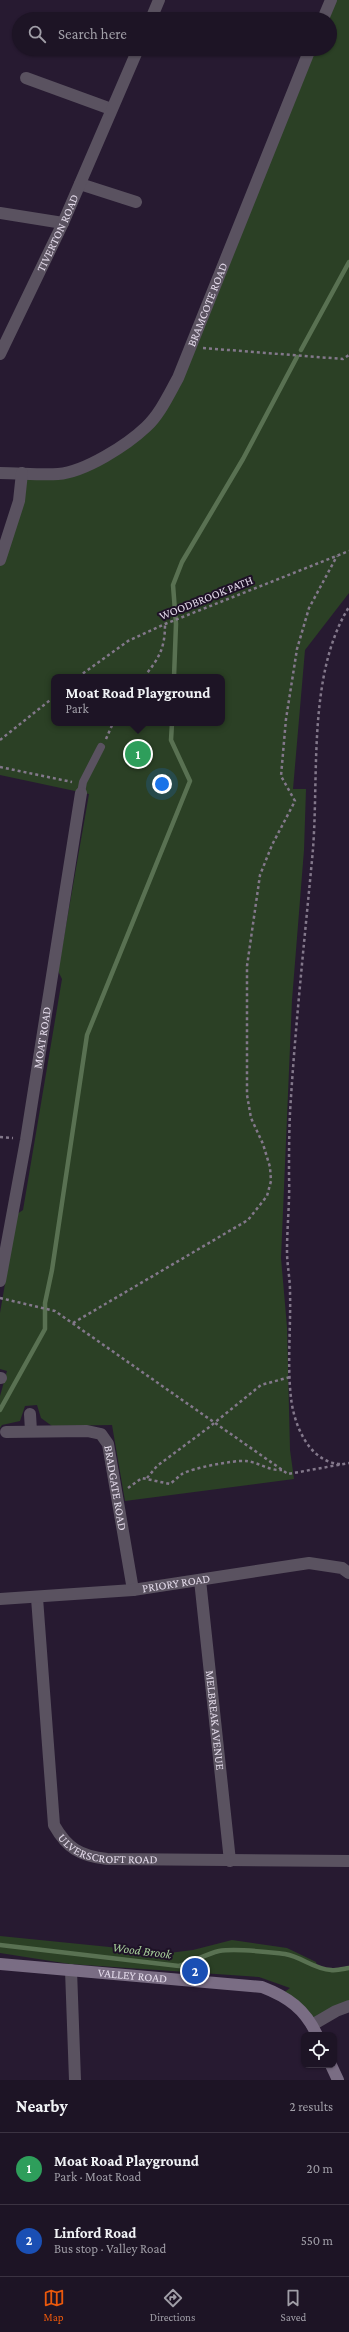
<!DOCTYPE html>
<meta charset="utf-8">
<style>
body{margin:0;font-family:"Crimson Pro",serif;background:#2a2132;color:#f1f3f6}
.controls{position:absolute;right:12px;bottom:12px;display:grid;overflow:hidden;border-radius:8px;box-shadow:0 1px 3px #0004}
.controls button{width:36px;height:36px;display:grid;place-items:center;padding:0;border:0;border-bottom:1px solid #3b3342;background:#1d1425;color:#f1f3f6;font:20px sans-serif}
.you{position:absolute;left:162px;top:784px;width:14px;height:14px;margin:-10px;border:3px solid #fff;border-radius:50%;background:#1a73e8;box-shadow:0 0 0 6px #1a73e833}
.badge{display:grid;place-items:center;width:26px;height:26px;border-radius:50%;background:#ea580c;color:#fff;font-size:13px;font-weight:700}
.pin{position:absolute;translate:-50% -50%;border:2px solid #fff;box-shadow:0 1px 4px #0006}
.popup{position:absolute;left:51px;top:674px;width:174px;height:52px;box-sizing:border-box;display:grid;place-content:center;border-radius:8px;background:#1d1425;filter:drop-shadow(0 1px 3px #0005);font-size:13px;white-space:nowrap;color:#a09ea7}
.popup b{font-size:15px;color:#f1f3f6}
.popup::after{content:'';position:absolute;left:50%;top:100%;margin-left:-8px;border:8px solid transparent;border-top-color:#1d1425}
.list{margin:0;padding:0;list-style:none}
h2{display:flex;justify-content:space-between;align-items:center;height:52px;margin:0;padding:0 16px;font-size:17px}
h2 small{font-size:13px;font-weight:400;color:#a09ea7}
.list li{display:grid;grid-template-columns:26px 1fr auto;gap:12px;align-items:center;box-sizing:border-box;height:72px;padding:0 16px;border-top:1px solid #3b3342}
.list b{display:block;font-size:15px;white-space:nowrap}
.list p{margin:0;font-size:13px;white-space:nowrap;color:#a09ea7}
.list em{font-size:13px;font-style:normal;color:#a09ea7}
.icon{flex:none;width:22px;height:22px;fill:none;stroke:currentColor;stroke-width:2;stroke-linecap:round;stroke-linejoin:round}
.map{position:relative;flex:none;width:349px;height:2080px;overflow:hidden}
.search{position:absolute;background:#1d1425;box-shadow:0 1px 3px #0004;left:12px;right:12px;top:12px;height:44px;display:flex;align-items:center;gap:10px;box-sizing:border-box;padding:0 14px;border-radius:22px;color:#a09ea7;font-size:15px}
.sheet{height:196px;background:#1d1425}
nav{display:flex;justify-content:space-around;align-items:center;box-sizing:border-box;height:56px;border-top:1px solid #3b3342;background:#1d1425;font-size:11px;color:#a09ea7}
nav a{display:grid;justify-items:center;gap:2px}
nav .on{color:#ea580c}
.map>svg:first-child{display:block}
</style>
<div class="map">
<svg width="349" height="2080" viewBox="0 0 349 2080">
<rect width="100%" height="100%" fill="#271a31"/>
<g fill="#2b4025" fill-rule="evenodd">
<path d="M331 0H349V593L305 650 293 789H306L304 850 292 1000 281 1258 287 1327 290 1450 294 1479 125 1501 112 1425 52 1426 41 1418 37 1405 25 1406 20 1421 2 1425 0 1428V1396L7 1371 0 1369V1313L17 1214 23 1210 62 979 58 971 89 794 0 775V548L22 473 59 474 112 451 160 409 310 49H330V19H323ZM54 677H222V723H54Z"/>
<polygon points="0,1936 169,1953 193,1950 232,1940 287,1948 316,1962 318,1968 332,1971 349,1968 349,2006 312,2025 282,1994 290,1988 259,1977 70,1964 0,1953"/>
</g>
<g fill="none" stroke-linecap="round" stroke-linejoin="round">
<g stroke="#597152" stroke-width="4.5">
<polyline points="301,350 349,262"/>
<polyline points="174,677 176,624 173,585 182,562 243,459 297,357"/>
<polyline points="0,1410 45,1329 45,1303 52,1270 87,1035 190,781 171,740 172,723"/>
<path d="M0 1945 179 1966C193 1962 206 1954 219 1951 237 1948 267 1952 285 1954 302 1957 314 1969 331 1970 336 1971 343 1969 349 1968"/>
</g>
<g stroke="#83788b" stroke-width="2.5" stroke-dasharray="3 3" stroke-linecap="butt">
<polyline points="203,348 343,359 349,355"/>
<polyline points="78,677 128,641 165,624 349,551"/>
<path d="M144 677C159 658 165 649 165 624"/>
<polyline points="106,739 113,723"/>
<polyline points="0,740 54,697"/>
<polyline points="0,767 72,782"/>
<polyline points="0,1137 13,1138"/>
<polyline points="0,1298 55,1311 288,1474 349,1463"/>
<polyline points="73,1323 248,1220 267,1196 271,1181 270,1167 263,1144 251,1118 247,1095 247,966 260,875 272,845 295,801 281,776 286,719 297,649 309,608 337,556"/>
<path d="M340 1464C309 1462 294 1425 291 1398 287 1363 291 1327 290 1291 290 1278 287 1265 287 1251 287 1226 290 1201 289 1176 289 1155 289 1134 290 1113 295 1029 304 945 312 860 320 782 306 676 349 607"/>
<polyline points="147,1478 157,1466 208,1428 261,1385 290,1377"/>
<path d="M128 1488 142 1478 170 1484C174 1481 178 1477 182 1474 192 1468 234 1460 246 1461 258 1462 269 1471 282 1470"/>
</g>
<polyline stroke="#5a5260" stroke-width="8" points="81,793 83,782 101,747"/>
<g stroke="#5a5260" stroke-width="12">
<polyline points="151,19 159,0"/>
<polyline points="323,19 331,0"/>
<polyline points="26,78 111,109"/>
<polyline points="80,184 136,202"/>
<polyline points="0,213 63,223"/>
<path id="s1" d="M0 354 63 223 138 49"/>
<path id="s2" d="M0 473C19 473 39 475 58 474 85 472 127 445 146 427 160 414 169 394 178 378L310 49"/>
<polyline points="0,560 19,501 22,473"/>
<path id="s3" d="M0 1281 26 1140 81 793"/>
<polyline points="0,1378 1,1378"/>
<polyline points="30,1414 31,1431"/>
<path id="s4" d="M6 1432 87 1431 101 1434 108 1444 133 1590"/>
<path id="s5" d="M200 1580 230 1861"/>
<path id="s6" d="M37 1598 54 1825C67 1848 80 1856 107 1859L349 1861"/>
<path id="s7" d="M0 1599 133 1590 309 1563 342 1568 349 1573"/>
<polyline points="71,1970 75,2080"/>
<polyline points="312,2025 336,2011 349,2006"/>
</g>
<g stroke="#7a6d84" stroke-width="12">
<path id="s8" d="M0 1964 262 1987C288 1997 305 2009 317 2035"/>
<polyline points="331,2065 338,2080"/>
</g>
</g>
<g text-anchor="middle" stroke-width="4" stroke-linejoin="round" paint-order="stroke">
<g font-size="12" fill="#e3daea" stroke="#1e1127">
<text dy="4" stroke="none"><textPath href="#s1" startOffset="134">TIVERTON ROAD</textPath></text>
<text dy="4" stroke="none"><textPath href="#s2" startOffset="297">BRAMCOTE ROAD</textPath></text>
<text transform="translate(206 598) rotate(-22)" y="4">WOODBROOK PATH</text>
<text dy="4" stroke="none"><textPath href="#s3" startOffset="247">MOAT ROAD</textPath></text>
<text dy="4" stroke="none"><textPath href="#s4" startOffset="152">BRADGATE ROAD</textPath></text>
<text dy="4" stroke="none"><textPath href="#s7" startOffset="177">PRIORY ROAD</textPath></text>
<text dy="4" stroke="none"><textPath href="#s5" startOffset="141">MELBREAK AVENUE</textPath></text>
<text dy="4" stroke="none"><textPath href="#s6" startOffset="292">ULVERSCROFT ROAD</textPath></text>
<text dy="4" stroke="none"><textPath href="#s8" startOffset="133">VALLEY ROAD</textPath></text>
</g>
<g font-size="13" font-style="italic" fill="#a6cf99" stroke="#1e1127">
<text transform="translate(142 1950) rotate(7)" y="5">Wood Brook</text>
</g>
</g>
</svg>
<div class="controls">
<button><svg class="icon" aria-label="locate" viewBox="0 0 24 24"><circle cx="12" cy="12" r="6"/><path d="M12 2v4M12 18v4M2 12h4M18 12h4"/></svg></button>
</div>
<div class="you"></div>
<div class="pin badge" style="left:138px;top:754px;background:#2e9e5b">1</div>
<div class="popup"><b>Moat Road Playground</b>Park</div>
<div class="pin badge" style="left:195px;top:1971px;background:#1a4fb4">2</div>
<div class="search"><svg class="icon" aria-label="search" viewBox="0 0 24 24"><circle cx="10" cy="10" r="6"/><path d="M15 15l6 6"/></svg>Search here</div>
</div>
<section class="sheet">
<h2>Nearby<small>2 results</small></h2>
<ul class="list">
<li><span class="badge" style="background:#2e9e5b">1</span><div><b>Moat Road Playground</b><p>Park · Moat Road</p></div><em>20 m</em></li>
<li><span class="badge" style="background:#1a4fb4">2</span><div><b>Linford Road</b><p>Bus stop · Valley Road</p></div><em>550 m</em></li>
</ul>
</section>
<nav>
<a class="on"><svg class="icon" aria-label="map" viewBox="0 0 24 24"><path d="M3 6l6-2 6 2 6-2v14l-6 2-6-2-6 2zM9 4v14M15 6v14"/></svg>Map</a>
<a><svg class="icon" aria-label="directions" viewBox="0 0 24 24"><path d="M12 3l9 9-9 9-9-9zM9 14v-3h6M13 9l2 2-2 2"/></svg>Directions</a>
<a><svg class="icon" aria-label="saved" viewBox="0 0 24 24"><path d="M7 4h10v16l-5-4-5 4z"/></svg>Saved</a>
</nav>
